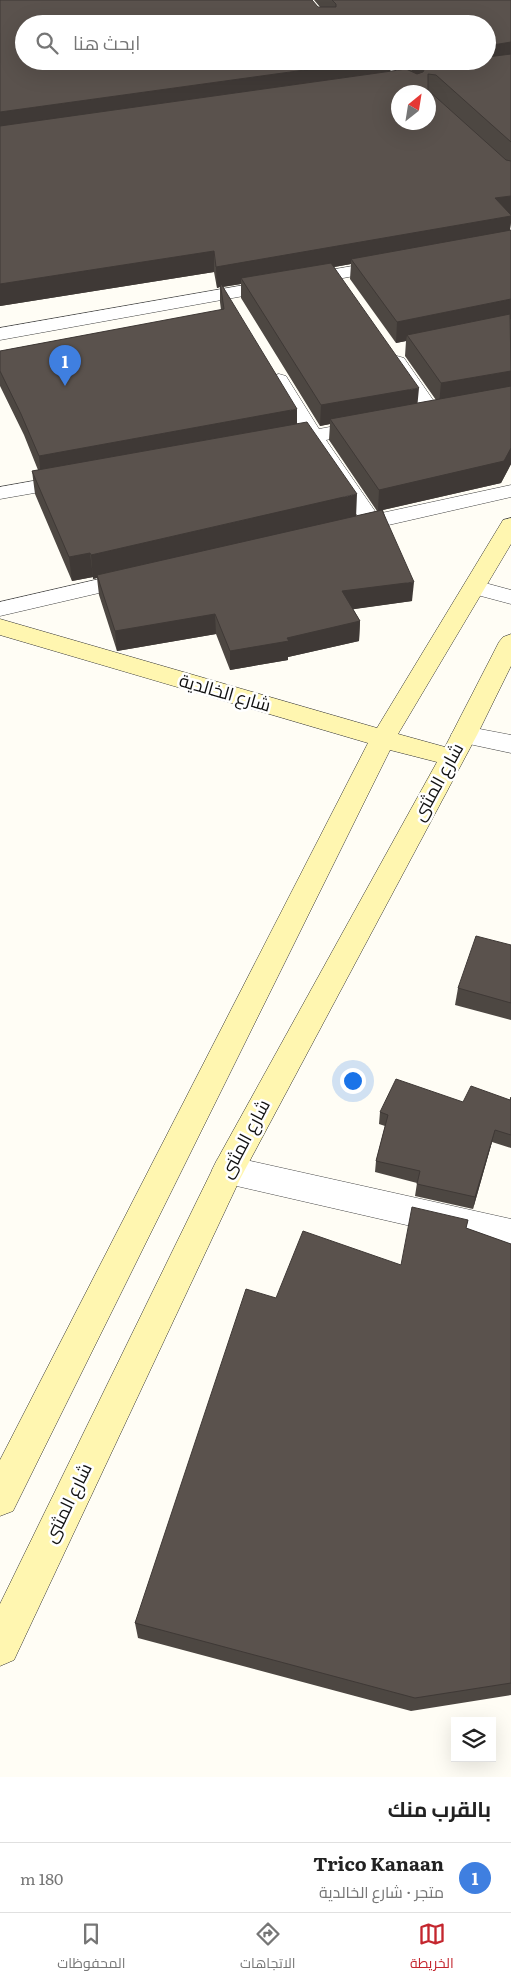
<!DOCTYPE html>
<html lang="ar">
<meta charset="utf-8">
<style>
body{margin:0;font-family:Literata,Cairo,serif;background:#f6f6f6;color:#222;direction:rtl}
.controls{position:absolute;right:15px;bottom:15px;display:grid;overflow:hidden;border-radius:0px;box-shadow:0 5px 20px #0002}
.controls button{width:45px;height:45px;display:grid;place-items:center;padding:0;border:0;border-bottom:1px solid #e0e0e0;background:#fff;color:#222;font:25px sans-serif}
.compass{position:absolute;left:391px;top:85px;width:45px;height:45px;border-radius:50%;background:#fff;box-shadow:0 5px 20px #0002;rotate:30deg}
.you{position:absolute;left:352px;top:1080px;width:18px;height:18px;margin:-12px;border:4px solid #fff;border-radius:50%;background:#1a73e8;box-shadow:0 0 0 8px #1a73e833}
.badge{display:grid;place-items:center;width:32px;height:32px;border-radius:50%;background:#c4262e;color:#fff;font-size:16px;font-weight:700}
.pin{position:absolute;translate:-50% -41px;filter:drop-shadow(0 1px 2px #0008)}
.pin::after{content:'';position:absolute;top:26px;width:18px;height:15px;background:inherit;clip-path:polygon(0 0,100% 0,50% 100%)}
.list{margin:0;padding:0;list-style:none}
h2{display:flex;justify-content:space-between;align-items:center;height:65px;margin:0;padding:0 20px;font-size:21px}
h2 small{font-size:16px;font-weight:400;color:#767676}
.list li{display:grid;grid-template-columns:32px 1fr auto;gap:15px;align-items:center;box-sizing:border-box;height:70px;padding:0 20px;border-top:1px solid #e0e0e0}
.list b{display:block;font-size:19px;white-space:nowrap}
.list p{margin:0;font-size:16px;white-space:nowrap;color:#767676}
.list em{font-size:16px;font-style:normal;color:#767676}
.icon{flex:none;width:28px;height:28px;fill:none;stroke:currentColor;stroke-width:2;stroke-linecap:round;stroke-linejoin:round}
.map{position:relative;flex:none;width:511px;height:1777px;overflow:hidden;direction:ltr}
.search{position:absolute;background:#fff;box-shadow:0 5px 20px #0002;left:15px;right:15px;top:15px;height:55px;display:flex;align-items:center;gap:12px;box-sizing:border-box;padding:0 18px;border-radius:28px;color:#767676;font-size:19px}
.sheet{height:135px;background:#fff}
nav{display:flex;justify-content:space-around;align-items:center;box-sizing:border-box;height:70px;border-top:1px solid #e0e0e0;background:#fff;font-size:14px;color:#767676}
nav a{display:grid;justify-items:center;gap:2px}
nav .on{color:#c4262e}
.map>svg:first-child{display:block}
</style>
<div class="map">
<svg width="511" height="1777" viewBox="0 0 511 1777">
<rect width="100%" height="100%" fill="#fffdf5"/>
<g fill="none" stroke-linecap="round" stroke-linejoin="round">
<g stroke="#444" stroke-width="1">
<g id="street">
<polygon points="373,61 390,61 414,78 429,92 413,92"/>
<polygon points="387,260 393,261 396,265 393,269 0,340 0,328"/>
<polygon points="397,356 404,358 440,410 443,414 440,418 433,420 426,418 387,362 390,358"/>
<polygon points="279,374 286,376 319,429 367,420 374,422 377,426 374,430 326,440 377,514 511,485 511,497 349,534 341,532 338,527 341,522 359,518 307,443 279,448 272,446 269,442 272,438 300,432 269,380 272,376"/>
<polygon points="72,474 80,475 83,480 80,485 0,499 0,487"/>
<polygon points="134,571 142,573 145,578 142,583 0,616 0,602"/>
<polygon points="474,580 511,590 511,604 466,592 463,587 466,582"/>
<polygon points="464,726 511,735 511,753 455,741 451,735 455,729"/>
<polygon points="228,1156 511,1219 511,1249 228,1184 217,1180 212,1170 217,1160"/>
</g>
</g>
<g stroke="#333" stroke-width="1">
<polygon id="secondary" points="511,518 511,544 398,734 445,747 499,642 503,637 511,634 511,666 477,735 240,1179 14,1660 0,1666 0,1604 217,1160 437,762 390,750 13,1511 0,1516 0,1460 368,743 0,635 0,619 377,728 500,525 503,520"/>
</g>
<use href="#street" fill="#fff" fill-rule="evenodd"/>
<use href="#secondary" fill="#fff6b0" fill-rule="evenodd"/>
</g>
<g fill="#4d4742" fill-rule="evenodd">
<path d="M0 0 318 7H320L314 0H511V222L510 230H511V464L501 483 383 510 412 601 353 609 360 621 359 641 288 657V660L230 670 216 634 117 651 99 595 97 578 93 579V577L72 581 35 494 32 471 38 470 24 435 0 386V351L221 310 220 302V287L217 288 214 272 0 306ZM24 24H487V61H393L404 70 390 72 391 61ZM351 264 350 279 396 343 406 341 405 356 436 400 417 403 334 267ZM241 284V298L320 426 330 424 329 440 377 511 356 516 297 423 223 287Z"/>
<polygon points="511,945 511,1020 455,1005 458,988"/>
<polygon points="511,1097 511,1148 492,1142 473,1209 415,1196 417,1183 375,1172 376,1161 385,1126 379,1124 380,1112 463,1102 510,1100"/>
<polygon points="468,1220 466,1228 511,1244 511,1695 411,1711 138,1638 135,1623 276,1298 401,1265"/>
</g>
<g fill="#3f3936">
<polygon points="511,42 511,61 412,75 412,61 487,61 487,46"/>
<polygon points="370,61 391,61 390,78 0,132 0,112"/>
<polygon points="511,196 511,222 509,236 351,259 351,264 244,283 241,278 241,284 221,287 220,282 220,287 217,288 216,267 495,198"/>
<polygon points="214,251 214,272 0,306 0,284"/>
<polygon points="511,299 511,319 407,335 406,341 396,343 397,322"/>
<polygon points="511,371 511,389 439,404 441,383"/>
<polygon points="419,388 417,409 330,419 330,424 320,426 321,405"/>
<polygon points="297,409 297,431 41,478 39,456"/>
<polygon points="511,448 511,464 501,483 378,511 379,490"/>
<polygon points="357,494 356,518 97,575 97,578 93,579 91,555"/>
<polygon points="90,553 93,577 72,581 69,557"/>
<polygon points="414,582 412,601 341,611 342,591"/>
<polygon points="215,614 216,634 117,651 115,631"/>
<polygon points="360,621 359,641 288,657 288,660 230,670 230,651"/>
<polygon points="495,1130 492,1142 473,1209 475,1197"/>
</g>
<g fill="#5a524d" stroke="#3f3936" fill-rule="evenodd">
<polygon points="0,0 312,0 318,7 336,7 336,4 332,0 511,0 511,42 487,46 487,24 24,24 24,61 370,61 0,112"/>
<path d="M511 54V142L436 75 428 74V90L506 160 511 161V196L495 198 511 215V216L216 267 214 251 0 284V126L406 69 417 74 423 72 426 66 459 61H487V57ZM398 92H428V122H398Z"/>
<polygon points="511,230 511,299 397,322 351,259"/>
<polygon points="331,263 419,388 321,405 241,278"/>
<polygon points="220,282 297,409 39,456 21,414 0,371 0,351 224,309"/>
<polygon points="510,314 511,371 441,383 407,335"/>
<polygon points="511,386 511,448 504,461 379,490 330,419"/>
<polygon points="307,422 357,494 91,555 90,553 69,557 32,471"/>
<polygon points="382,510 414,582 342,591 360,621 287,638 289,641 230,651 215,614 115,631 97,575"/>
<polygon points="476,936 511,945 511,1003 458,988"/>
<polygon points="396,1079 463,1102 471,1086 510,1100 511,1097 511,1135 495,1130 475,1197 417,1184 420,1171 376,1161 388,1115 380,1112"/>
<polygon points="412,1207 468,1220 466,1228 511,1244 511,1683 415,1698 135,1623 246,1289 276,1298 303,1231 401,1265"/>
</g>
<g text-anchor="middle" stroke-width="5" stroke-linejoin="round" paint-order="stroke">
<g font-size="18" fill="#111" stroke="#fff">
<text transform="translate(225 693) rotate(16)" y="6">شارع الخالدية</text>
<text transform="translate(438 782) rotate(-61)" y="6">شارع المثنى</text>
<text transform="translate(245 1139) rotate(-62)" y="6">شارع المثنى</text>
<text transform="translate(68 1503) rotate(-64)" y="6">شارع المثنى</text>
</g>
</g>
</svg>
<div class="controls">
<button><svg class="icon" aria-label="layers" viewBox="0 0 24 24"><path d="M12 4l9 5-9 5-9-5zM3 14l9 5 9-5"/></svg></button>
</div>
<svg class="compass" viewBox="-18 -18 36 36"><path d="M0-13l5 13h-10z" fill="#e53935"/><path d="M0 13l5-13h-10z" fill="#767676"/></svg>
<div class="you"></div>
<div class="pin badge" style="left:65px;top:386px;background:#3f7fe0">1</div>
<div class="search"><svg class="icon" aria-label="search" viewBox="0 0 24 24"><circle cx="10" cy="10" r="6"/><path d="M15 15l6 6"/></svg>ابحث هنا</div>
</div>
<section class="sheet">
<h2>بالقرب منك<small></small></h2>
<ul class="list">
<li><span class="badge" style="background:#3f7fe0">1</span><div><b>Trico Kanaan</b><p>متجر · شارع الخالدية</p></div><em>180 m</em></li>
</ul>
</section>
<nav>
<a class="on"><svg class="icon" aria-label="map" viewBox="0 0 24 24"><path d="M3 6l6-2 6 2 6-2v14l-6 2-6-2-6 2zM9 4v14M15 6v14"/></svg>الخريطة</a>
<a><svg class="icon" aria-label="directions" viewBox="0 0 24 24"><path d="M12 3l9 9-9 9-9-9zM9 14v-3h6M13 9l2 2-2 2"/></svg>الاتجاهات</a>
<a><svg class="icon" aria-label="saved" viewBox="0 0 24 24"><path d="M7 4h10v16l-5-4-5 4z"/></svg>المحفوظات</a>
</nav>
